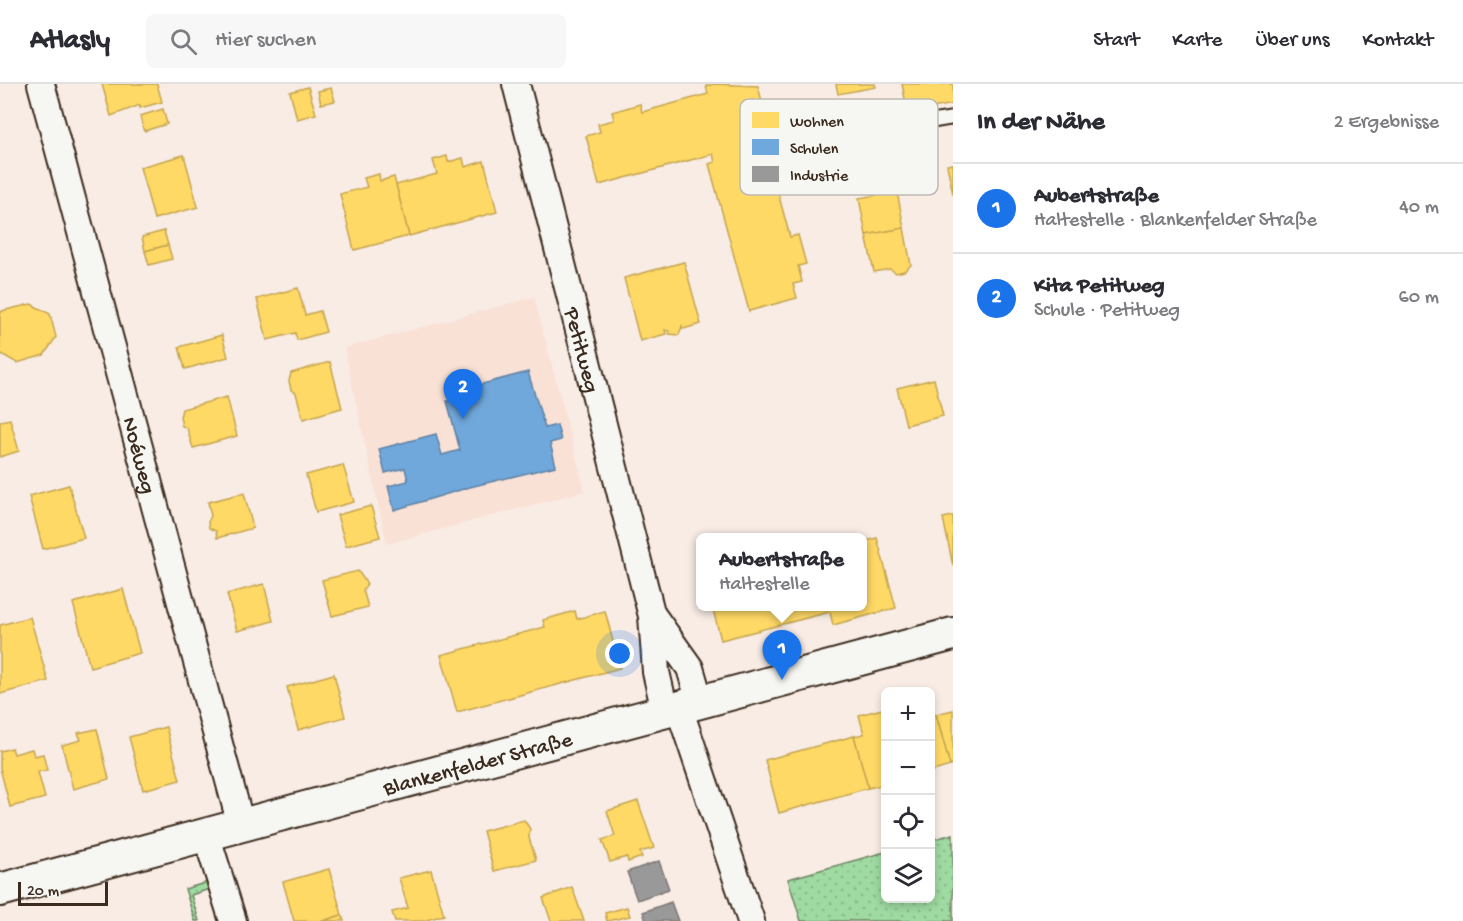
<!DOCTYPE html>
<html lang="de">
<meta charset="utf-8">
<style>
body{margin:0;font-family:"Gochi Hand",sans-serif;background:#f7f7f7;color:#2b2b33}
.controls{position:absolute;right:18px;bottom:18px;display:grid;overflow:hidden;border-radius:9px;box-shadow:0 3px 9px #0003}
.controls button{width:54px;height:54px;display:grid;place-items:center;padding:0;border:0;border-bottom:2px solid #e1e1e2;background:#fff;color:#2b2b33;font:30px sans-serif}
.scale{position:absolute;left:18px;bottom:15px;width:90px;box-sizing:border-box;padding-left:6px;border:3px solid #3b2a1e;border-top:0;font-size:16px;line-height:21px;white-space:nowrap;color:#3b2a1e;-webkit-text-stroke:4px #f6f6f2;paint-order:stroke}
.you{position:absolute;left:620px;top:570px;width:21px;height:21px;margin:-15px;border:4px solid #fff;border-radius:50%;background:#1a73e8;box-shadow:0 0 0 9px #1a73e833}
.badge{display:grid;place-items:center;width:39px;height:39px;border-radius:50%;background:#1a73e8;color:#fff;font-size:20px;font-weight:700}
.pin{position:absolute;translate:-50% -50px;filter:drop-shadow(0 2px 3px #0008)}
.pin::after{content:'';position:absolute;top:32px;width:21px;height:18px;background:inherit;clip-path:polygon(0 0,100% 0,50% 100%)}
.popup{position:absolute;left:696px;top:449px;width:171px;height:78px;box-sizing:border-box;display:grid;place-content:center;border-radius:9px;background:#fff;filter:drop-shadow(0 2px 4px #0005);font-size:20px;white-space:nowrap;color:#7c7c81}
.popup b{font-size:22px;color:#2b2b33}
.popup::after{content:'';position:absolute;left:50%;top:100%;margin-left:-12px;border:12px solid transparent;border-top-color:#fff}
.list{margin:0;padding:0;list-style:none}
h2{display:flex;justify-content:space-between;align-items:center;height:78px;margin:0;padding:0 24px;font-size:26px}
h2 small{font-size:20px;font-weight:400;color:#7c7c81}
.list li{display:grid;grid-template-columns:39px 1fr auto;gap:18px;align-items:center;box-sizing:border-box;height:90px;padding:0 24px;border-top:2px solid #e1e1e2}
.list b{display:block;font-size:22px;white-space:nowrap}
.list p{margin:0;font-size:20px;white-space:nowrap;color:#7c7c81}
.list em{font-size:20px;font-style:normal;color:#7c7c81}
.icon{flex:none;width:33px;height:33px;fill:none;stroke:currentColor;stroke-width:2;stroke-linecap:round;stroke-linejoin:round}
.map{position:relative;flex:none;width:953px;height:837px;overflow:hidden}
header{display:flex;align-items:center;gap:36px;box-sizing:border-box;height:84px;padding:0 30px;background:#fff;border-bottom:2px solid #e1e1e2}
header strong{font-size:28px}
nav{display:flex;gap:33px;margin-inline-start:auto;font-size:21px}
.search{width:420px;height:54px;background:#f7f7f7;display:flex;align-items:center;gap:15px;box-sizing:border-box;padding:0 21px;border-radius:9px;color:#7c7c81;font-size:22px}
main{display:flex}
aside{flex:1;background:#fff}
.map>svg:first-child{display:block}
</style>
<header>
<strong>Atlasly</strong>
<div class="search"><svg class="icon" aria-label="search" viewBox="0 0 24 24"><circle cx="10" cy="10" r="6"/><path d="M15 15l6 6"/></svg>Hier suchen</div>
<nav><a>Start</a><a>Karte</a><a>Über uns</a><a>Kontakt</a></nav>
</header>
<main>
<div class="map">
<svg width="953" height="837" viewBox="0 0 953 837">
<defs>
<pattern id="grass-dots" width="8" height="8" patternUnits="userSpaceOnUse" patternTransform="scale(1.5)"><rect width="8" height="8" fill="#9edaa1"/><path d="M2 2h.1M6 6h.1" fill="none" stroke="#89bb8a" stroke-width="1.8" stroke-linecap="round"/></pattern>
</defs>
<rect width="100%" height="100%" fill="#f8ece5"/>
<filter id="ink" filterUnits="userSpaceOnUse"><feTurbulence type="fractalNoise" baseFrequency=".0167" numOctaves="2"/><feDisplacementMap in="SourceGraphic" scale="12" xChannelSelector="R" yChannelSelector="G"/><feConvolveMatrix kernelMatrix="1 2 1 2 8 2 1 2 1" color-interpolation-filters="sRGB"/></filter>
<g filter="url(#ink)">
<polygon fill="#fae1d6" points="534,213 585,407 387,460 344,264"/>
<g fill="url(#grass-dots)" stroke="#6c8260" stroke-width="1.5">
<polygon points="953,750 953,837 801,837 788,795 885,768 886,814 930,814 931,756"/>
<polygon points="208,798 210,805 191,811 199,837 195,837 185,805"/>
</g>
<g fill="#ffd966" stroke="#c4a450" stroke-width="1.5">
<polygon points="102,0 157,0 162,18 140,24 140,21 111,32"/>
<polygon points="714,0 758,2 767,38 760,40 766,63 774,61 782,92 774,94 790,153 798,151 806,180 798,182 802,198 793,200 797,214 749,227 709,80 715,78 713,70 599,101 586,52 600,48 598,40 614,36 612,28 640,20 642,28 708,10 706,2"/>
<polygon points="836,0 875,0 876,3 838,10"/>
<polygon points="902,0 953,0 953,20 908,29"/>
<polygon points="308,3 316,30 297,35 290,8"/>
<polygon points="331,4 335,17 321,20 318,7"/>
<polygon points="874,19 880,47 845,54 839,26"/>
<polygon points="163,25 167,40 144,47 140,32"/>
<polygon points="879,48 883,65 850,72 846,55"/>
<polygon points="184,71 198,123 154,135 140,83"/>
<polygon points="447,72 448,78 463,74 465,83 484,77 497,128 409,152 396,101 437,90 433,76"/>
<polygon points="953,80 953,110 947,81"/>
<polygon points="379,90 380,97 394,93 409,152 354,166 340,110 367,103 364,94"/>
<polygon points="888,104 897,107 904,144 866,151 859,114 876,111 880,105"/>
<polygon points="904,144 911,181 904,187 896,189 890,185 874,188 866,151"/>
<polygon points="164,147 168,161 145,167 142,153"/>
<polygon points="168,161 172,175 149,181 145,167"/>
<polygon points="684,178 701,240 683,245 682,242 679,251 669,250 669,247 665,246 666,250 640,257 624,194"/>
<polygon points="298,204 305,231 320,227 326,248 297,256 295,249 267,256 257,215"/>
<polygon points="31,220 50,230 56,253 44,271 17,279 0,269 0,231 2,227"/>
<polygon points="222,251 228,273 185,285 179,263"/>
<polygon points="330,278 342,324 303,335 296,309 291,306 289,297 291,289"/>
<polygon points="934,295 943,332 906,341 897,304"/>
<polygon points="227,313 237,352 193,364 187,344 182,342 180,333 182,325"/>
<polygon points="10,335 19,367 0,373 0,337"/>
<polygon points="343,381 354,418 316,428 306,391"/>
<polygon points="69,401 84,454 43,465 29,412"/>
<polygon points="244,409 253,444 217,454 216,447 209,444 208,438 211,432 208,418"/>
<polygon points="371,422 380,453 346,462 337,431"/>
<polygon points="953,432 953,482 943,434"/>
<polygon points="877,454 896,524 833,541 830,528 721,556 712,522 863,522 863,458"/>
<polygon points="358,487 367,500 363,506 368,523 332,532 322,496"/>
<polygon points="264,500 273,537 237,547 227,510"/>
<polygon points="123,505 140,569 90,583 73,519"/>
<polygon points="575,527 577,535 605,527 620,584 457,628 441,571 545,543 543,536"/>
<polygon points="30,533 48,597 0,610 0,541"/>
<polygon points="334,590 345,633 298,646 287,603"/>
<polygon points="886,624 886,700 868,704 854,652 864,650 859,631"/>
<polygon points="953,626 953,681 950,682 936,630"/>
<polygon points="936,630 950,682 930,688 930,632"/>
<polygon points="166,643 180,696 143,706 129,653"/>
<polygon points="97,645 109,695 73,705 62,661 81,656 78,649"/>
<polygon points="854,652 868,704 779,729 765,676"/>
<polygon points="12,664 14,670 32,665 34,672 43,670 47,686 38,688 45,714 10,723 0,684 0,667"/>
<polygon points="638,717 654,764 640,768 642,773 628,778 627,773 610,778 602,756 615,752 607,727"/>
<polygon points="524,736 530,745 529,754 536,776 494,787 483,747"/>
<polygon points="329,785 342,831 323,837 294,837 283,798"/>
<polygon points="431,786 444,831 423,837 395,837 392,828 408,824 399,794"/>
<polygon points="572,803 584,837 551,837 543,814"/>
<polygon points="627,823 630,832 607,837 605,829"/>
<polygon points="342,831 344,837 323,837"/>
</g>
<polygon fill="#6fa8dc" stroke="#5f82a3" stroke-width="1.5" points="528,288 545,344 557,341 561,356 550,359 556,382 470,403 394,426 388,402 408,397 405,384 385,389 379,365 436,350 442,371 460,366 447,317 450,317 448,309"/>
<g fill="#999" stroke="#7d7874" stroke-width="1.5">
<polygon points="659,777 669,805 637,816 627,788"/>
<polygon points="671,818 678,837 646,837 643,828"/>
</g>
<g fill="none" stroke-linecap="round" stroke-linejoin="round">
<g stroke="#3b2a1e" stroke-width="16">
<polyline id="service" points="905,42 953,34"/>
</g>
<g stroke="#3b2a1e" stroke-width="30">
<g id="minor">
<path id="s1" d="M41 0 241 741"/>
<path id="s2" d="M516 0 652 532 656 588 665 627"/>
<polyline points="653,532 690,584 700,618"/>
<polyline points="679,624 751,837"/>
<polyline points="206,750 233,837"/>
</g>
</g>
<g stroke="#3b2a1e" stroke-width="36">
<g id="tertiary">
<path id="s3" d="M0 806 953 550"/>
</g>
</g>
<use href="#service" stroke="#f6f6f2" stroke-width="12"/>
<use href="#minor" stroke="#f6f6f2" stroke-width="26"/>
<use href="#tertiary" stroke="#f6f6f2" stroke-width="32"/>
</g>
</g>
<g text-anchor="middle" stroke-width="6" stroke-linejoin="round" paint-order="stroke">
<g font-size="22" fill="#3b2a1e" stroke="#f6f6f2">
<text dy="8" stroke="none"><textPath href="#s2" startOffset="274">Petitweg</textPath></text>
<text dy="8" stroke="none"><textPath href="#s1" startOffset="384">Noéweg</textPath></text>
<text dy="8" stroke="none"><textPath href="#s3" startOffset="494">Blankenfelder Straße</textPath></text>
</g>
</g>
<rect x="740" y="15" width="198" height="96" rx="9" fill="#f6f6f2" stroke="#beb9b2" stroke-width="1.5"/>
<rect x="752" y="28" width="27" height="16" fill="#ffd966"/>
<rect x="752" y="55" width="27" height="16" fill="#6fa8dc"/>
<rect x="752" y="82" width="27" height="16" fill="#999"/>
<g font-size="16" fill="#3b2a1e">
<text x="790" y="42">Wohnen</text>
<text x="790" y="69">Schulen</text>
<text x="790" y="96">Industrie</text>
</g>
</svg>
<div class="controls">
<button>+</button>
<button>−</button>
<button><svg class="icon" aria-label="locate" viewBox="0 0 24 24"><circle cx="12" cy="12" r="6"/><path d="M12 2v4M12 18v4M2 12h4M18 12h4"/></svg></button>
<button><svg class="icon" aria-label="layers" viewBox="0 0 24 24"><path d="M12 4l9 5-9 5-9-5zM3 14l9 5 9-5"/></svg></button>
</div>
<div class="scale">20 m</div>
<div class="you"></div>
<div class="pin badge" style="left:782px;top:596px">1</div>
<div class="popup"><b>Aubertstraße</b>Haltestelle</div>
<div class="pin badge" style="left:463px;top:335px">2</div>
</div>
<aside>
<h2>In der Nähe<small>2 Ergebnisse</small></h2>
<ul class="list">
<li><span class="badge">1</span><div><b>Aubertstraße</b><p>Haltestelle · Blankenfelder Straße</p></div><em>40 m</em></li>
<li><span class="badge">2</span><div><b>Kita Petitweg</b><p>Schule · Petitweg</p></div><em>60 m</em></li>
</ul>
</aside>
</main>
